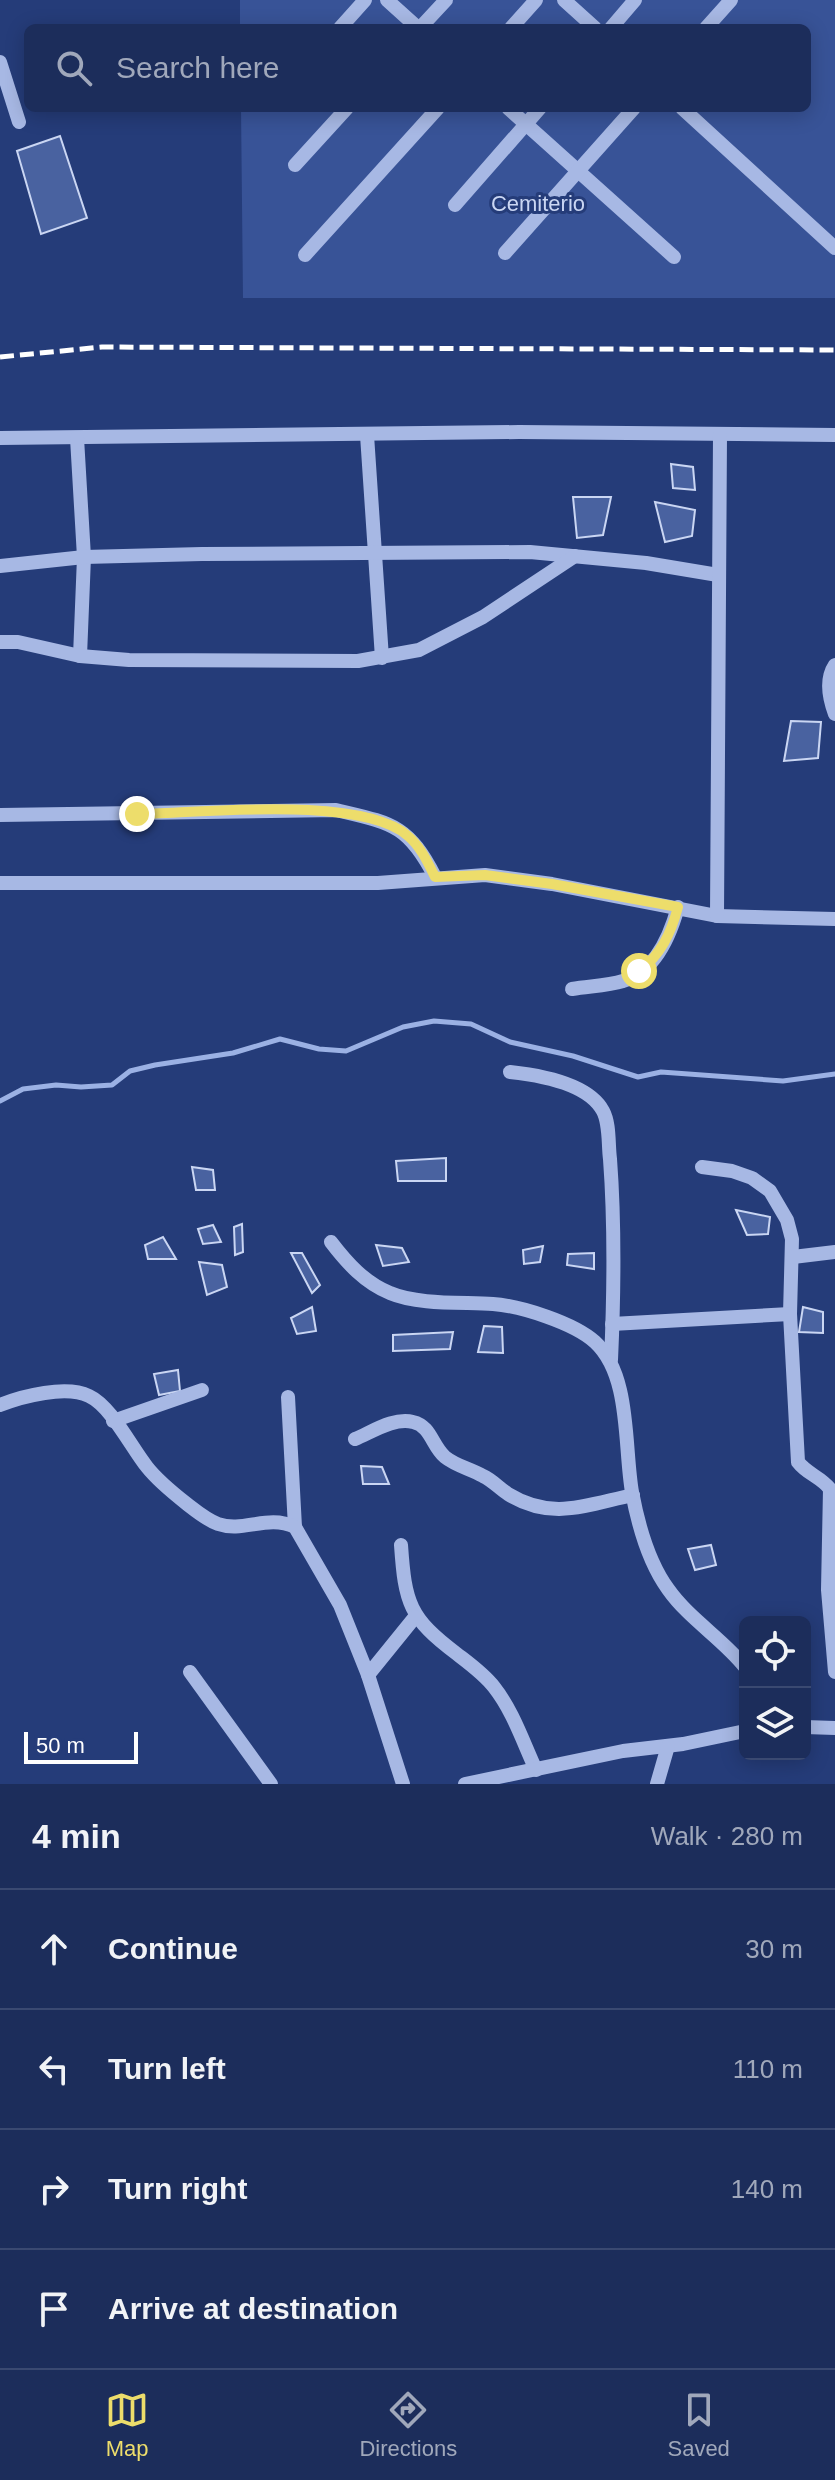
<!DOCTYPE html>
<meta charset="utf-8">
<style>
body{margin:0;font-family:Helvetica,sans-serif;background:#253561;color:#f1f3f6}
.controls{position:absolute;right:24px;bottom:24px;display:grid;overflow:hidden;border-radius:12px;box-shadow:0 4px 20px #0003}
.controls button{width:72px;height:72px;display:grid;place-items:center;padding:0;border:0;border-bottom:2px solid #3a4971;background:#1c2d5b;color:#f1f3f6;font:40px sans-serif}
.scale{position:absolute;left:24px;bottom:20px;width:114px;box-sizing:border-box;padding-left:8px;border:4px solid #fff;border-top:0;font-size:22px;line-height:28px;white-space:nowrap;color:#fff;-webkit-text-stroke:6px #253c79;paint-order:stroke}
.stop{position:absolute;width:24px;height:24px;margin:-18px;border:6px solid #eddd6b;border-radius:50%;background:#fff}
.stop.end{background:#eddd6b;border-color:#fff;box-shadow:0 2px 8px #0008}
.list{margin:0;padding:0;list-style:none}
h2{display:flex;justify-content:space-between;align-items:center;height:104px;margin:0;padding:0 32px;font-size:34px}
h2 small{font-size:26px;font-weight:400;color:#a0a8bb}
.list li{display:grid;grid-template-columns:52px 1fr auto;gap:24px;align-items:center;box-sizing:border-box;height:120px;padding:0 32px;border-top:2px solid #3a4971}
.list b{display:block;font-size:30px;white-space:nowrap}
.list em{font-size:26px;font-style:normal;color:#a0a8bb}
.icon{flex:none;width:44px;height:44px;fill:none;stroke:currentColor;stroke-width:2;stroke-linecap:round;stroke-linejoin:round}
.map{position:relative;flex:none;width:835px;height:1784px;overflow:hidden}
.search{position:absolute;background:#1c2d5b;box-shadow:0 4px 20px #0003;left:24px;right:24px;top:24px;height:88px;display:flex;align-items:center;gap:20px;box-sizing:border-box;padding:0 28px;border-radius:12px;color:#a0a8bb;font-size:30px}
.sheet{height:584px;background:#1c2d5b}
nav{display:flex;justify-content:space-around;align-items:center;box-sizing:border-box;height:112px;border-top:2px solid #3a4971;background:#1c2d5b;font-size:22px;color:#a0a8bb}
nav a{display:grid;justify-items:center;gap:4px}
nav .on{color:#eddd6b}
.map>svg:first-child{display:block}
</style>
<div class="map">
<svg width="835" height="1784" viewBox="0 0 835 1784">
<rect width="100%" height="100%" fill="#253c79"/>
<polygon fill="#385397" points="240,0 835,0 835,298 243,298 241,108 807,108 807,28 240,28"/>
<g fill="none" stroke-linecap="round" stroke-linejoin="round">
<polyline stroke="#9bb1e4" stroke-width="5" points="0,1101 23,1089 56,1085 81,1087 112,1085 130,1071 155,1065 233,1053 280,1039 319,1049 346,1051 403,1027 434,1021 471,1024 510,1042 573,1056 638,1077 661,1072 783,1081 835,1074"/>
</g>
<g fill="#4962a0" stroke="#cad6f3" stroke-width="2">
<polygon points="60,136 87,218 41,234 17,151"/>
<polygon points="671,464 693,467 695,490 673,488"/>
<polygon points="573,497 611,497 603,535 577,538"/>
<polygon points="655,502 695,510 692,536 665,542"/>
<polygon points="791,721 821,722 818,758 784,761"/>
<polygon points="446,1158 446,1181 398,1181 396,1161"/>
<polygon points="192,1167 213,1170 215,1190 196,1190"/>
<polygon points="736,1210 770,1217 768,1234 747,1235"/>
<polygon points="242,1224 243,1252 235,1255 234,1227"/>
<polygon points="213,1225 221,1242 203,1244 198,1229"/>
<polygon points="163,1237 176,1259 148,1259 145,1245"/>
<polygon points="376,1245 402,1248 409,1262 383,1266"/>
<polygon points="543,1246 540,1262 524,1264 523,1250"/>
<polygon points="291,1253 302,1253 320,1285 312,1293"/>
<polygon points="594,1253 594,1269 567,1265 568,1254"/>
<polygon points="199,1262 222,1265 227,1287 207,1295"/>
<polygon points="312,1307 316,1331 297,1334 291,1318"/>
<polygon points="803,1307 823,1312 823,1333 799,1332"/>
<polygon points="484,1326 502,1327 503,1353 478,1352"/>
<polygon points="453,1332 450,1349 393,1351 393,1335"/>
<polygon points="178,1370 180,1391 159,1395 154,1374"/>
<polygon points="361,1466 382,1467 389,1484 363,1484"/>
<polygon points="711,1545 716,1565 695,1570 688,1549"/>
</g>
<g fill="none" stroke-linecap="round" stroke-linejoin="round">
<g stroke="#a7b8e4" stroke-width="14">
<polyline points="387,0 418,28"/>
<polyline points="564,0 595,28"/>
<polyline points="340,28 365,0"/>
<polyline points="420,28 446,0"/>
<polyline points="511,28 536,0"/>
<polyline points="611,28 635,0"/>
<polyline points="706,28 731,0"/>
<polyline points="0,62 19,122"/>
<polyline points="508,108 674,257"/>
<polyline points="682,108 835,248"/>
<polyline points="295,165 347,108"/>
<polyline points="455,205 540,108"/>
<polyline points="505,253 634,108"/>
<polyline points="305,255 438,108"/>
<polyline points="367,435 382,658"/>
<polyline points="0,438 519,432 835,435"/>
<polyline points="77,438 84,557 80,656"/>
<polyline points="0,566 84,557 202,554 530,552 646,563 718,575"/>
<polyline points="0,642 18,642 80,656 129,660 358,661 419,650 483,617 575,556"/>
<path d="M835 665C825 680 829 698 835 714"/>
<path d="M0 815 336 810C391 823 408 824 435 877"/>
<polyline points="0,883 378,883 485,875 552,884 717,916 835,919"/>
<polyline points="717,916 720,435"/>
<path d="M572 989C589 986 607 986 623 981 655 972 670 936 678 907"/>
<path d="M510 1072C538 1075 588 1083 603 1111 610 1124 608 1144 610 1159 615 1226 614 1294 611 1360"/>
<path d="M702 1167 732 1171 752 1178 770 1191 787 1220 792 1239 790 1314 798 1462C807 1474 821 1477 830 1489L828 1590 835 1672"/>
<path d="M331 1242C347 1263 365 1283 390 1293 418 1305 463 1302 493 1304 521 1306 574 1323 595 1342 631 1375 624 1446 632 1492 638 1524 649 1563 668 1589 689 1619 723 1639 745 1667"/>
<polyline points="793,1257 835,1252"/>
<polyline points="612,1324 790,1314"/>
<polyline points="288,1397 295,1527"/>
<path d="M0 1405C23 1396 66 1385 89 1396 111 1406 131 1447 147 1467 158 1481 173 1493 187 1504 196 1511 207 1520 218 1524 244 1533 267 1514 295 1527L340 1605 368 1675 403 1784"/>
<polyline points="113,1421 202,1390"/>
<path d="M355 1439C372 1432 394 1417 413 1422 431 1426 432 1446 445 1457 456 1466 471 1469 483 1476 492 1480 499 1488 508 1494 552 1521 586 1505 633 1495"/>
<path d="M401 1545C405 1603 409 1618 457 1654 470 1664 484 1674 494 1687 513 1711 523 1742 536 1770"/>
<polyline points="190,1672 271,1784"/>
<polyline points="368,1675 415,1617"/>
<polyline points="805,1727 835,1728"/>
<polyline points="465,1784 623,1751 683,1744 745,1731"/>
<polyline points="657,1784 668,1746"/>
</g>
<polyline stroke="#fff" stroke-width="5" stroke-dasharray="14 6" stroke-linecap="butt" points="0,357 102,347 835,350"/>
</g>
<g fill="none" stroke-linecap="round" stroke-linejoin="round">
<path stroke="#eddd6b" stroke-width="10" d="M137 814C200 813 362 795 408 836 421 847 428 863 435 877L485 875 552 884 678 907C671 933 661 955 639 971"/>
</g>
<g text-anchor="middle" stroke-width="6" stroke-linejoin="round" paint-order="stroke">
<g font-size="22" fill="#cad6f3" stroke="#253c79">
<text x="538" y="211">Cemiterio</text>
</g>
</g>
</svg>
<div class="controls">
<button><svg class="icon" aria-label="locate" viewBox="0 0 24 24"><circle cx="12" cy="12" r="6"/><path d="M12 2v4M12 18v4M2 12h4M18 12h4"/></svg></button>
<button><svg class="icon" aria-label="layers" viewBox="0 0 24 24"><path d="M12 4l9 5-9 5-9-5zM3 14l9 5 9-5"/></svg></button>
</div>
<div class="scale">50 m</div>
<div class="stop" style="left:639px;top:971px"></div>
<div class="stop end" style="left:137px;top:814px"></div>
<div class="search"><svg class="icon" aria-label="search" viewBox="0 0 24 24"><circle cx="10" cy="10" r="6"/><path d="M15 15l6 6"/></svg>Search here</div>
</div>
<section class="sheet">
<h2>4 min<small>Walk · 280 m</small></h2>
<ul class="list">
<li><svg class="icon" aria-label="ahead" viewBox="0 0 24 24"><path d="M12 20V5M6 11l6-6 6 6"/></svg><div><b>Continue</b></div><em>30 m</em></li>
<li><svg class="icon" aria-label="left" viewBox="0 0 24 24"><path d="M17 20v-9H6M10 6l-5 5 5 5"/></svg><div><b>Turn left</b></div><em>110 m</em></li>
<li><svg class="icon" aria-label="right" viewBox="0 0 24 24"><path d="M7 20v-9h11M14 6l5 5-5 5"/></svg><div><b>Turn right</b></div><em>140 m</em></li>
<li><svg class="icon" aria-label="arrive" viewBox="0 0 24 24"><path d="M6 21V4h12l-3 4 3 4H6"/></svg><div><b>Arrive at destination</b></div></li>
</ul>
</section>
<nav>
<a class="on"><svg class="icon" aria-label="map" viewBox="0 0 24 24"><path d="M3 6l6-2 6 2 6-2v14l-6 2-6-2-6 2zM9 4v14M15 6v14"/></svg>Map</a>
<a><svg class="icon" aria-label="directions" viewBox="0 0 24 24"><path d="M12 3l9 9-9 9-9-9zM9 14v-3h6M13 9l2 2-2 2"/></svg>Directions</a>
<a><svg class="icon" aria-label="saved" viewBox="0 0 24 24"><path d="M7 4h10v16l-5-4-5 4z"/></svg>Saved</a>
</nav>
